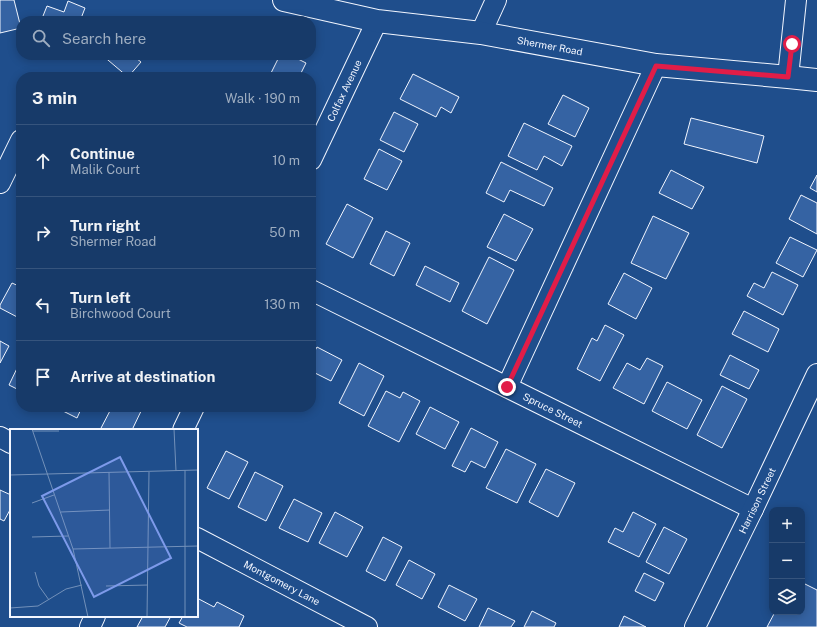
<!DOCTYPE html>
<meta charset="utf-8">
<style>
body{margin:0;font-family:"Public Sans",sans-serif;background:#244571;color:#f1f3f6}
.controls{position:absolute;right:12px;bottom:12px;display:grid;overflow:hidden;border-radius:8px;box-shadow:0 2px 10px #0003}
.controls button{width:36px;height:36px;display:grid;place-items:center;padding:0;border:0;border-bottom:1px solid #36547d;background:#173a69;color:#f1f3f6;font:20px sans-serif}
.stop{position:absolute;width:12px;height:12px;margin:-9px;border:3px solid #e11d48;border-radius:50%;background:#fff}
.stop.end{background:#e11d48;border-color:#fff;box-shadow:0 1px 4px #0008}
.list{margin:0;padding:0;list-style:none}
h2{display:flex;justify-content:space-between;align-items:center;height:52px;margin:0;padding:0 16px;font-size:17px}
h2 small{font-size:13px;font-weight:400;color:#9eadc0}
.list li{display:grid;grid-template-columns:26px 1fr auto;gap:12px;align-items:center;box-sizing:border-box;height:72px;padding:0 16px;border-top:1px solid #36547d}
.list b{display:block;font-size:15px;white-space:nowrap}
.list p{margin:0;font-size:13px;white-space:nowrap;color:#9eadc0}
.list em{font-size:13px;font-style:normal;color:#9eadc0}
.icon{flex:none;width:22px;height:22px;fill:none;stroke:currentColor;stroke-width:2;stroke-linecap:round;stroke-linejoin:round}
.map{position:relative;flex:none;width:817px;height:627px;overflow:hidden}
.search{position:absolute;background:#173a69;box-shadow:0 2px 10px #0003;left:16px;top:16px;width:300px;height:44px;display:flex;align-items:center;gap:10px;box-sizing:border-box;padding:0 14px;border-radius:16px;color:#9eadc0;font-size:15px}
.panel{position:absolute;background:#173a69;box-shadow:0 2px 10px #0003;left:16px;top:72px;width:300px;height:340px;border-radius:16px}
.map>svg:first-child{display:block}
</style>
<div class="map">
<svg width="817" height="627" viewBox="0 0 817 627">
<rect width="100%" height="100%" fill="#1f4e8c"/>
<g fill="#3563a3" stroke="#f2f6ff">
<polygon points="0,0 14,0 21,28 0,33"/>
<polygon points="68,1 85,8 80,21 41,21 47,6 64,12"/>
<polygon points="102,55 132,55 141,62 128,77"/>
<polygon points="280,55 290,55 306,63 299,77 269,77"/>
<polygon points="413,74 459,97 451,113 441,107 436,117 400,99"/>
<polygon points="563,95 589,108 575,137 548,124"/>
<polygon points="394,112 418,124 404,152 380,140"/>
<polygon points="691,118 764,136 757,163 684,144"/>
<polygon points="524,123 572,146 562,166 544,156 537,170 508,156"/>
<polygon points="379,149 402,161 387,190 364,179"/>
<polygon points="501,162 553,188 544,206 510,190 504,202 486,193"/>
<polygon points="671,170 704,187 692,209 659,193"/>
<polygon points="817,175 817,192 810,188"/>
<polygon points="801,195 817,203 817,234 789,219"/>
<polygon points="347,204 373,218 353,258 326,244"/>
<polygon points="504,214 533,229 516,261 487,247"/>
<polygon points="653,216 689,233 666,279 631,263"/>
<polygon points="386,231 410,243 394,276 370,264"/>
<polygon points="790,237 817,250 803,277 776,263"/>
<polygon points="489,257 514,270 487,324 462,311"/>
<polygon points="425,266 459,283 450,302 416,285"/>
<polygon points="772,272 798,285 783,315 747,296 754,283 764,288"/>
<polygon points="624,273 652,288 636,319 608,304"/>
<polygon points="12,283 21,287 21,319 0,308 0,305"/>
<polygon points="744,311 779,329 768,352 732,334"/>
<polygon points="605,325 624,335 600,381 577,369 592,338 597,341"/>
<polygon points="0,341 9,346 0,363"/>
<polygon points="317,347 342,360 331,381 311,371 311,358"/>
<polygon points="730,355 759,370 749,389 720,375"/>
<polygon points="647,358 663,366 644,404 613,388 627,363 640,370"/>
<polygon points="21,360 21,391 9,385"/>
<polygon points="359,363 384,376 364,416 339,403"/>
<polygon points="667,382 702,400 687,429 652,411"/>
<polygon points="722,386 747,399 722,448 697,435"/>
<polygon points="386,391 400,398 403,392 420,401 399,442 368,426"/>
<polygon points="55,407 82,407 77,418"/>
<polygon points="112,407 143,407 132,430 100,430"/>
<polygon points="430,407 459,422 445,449 416,434"/>
<polygon points="471,428 498,442 485,468 471,461 465,472 452,466"/>
<polygon points="506,449 536,464 517,503 486,488"/>
<polygon points="226,451 248,462 229,499 207,488"/>
<polygon points="546,469 575,483 558,517 529,502"/>
<polygon points="255,472 283,486 266,521 238,507"/>
<polygon points="0,490 11,495 11,508 4,521 0,519"/>
<polygon points="294,499 322,513 308,542 279,528"/>
<polygon points="335,512 363,527 347,557 319,543"/>
<polygon points="633,512 656,524 639,557 608,542 615,528 623,532"/>
<polygon points="664,527 687,539 669,574 646,562"/>
<polygon points="383,537 402,547 385,581 366,571"/>
<polygon points="409,560 435,574 422,599 396,585"/>
<polygon points="644,573 664,583 655,601 635,591"/>
<polygon points="803,583 817,590 817,627 767,627 775,612 802,612 802,584"/>
<polygon points="449,585 477,599 465,621 438,607"/>
<polygon points="197,598 214,607 217,602 244,616 239,627 187,627 179,623 183,616 197,616"/>
<polygon points="488,608 515,621 511,627 479,627"/>
<polygon points="532,611 556,623 554,627 524,627"/>
<polygon points="143,616 171,616 165,627 137,627"/>
<polygon points="624,616 646,627 619,627"/>
</g>
<g fill="none" stroke-linecap="round" stroke-linejoin="round">
<g stroke="#f2f6ff" stroke-width="22">
<g id="minor">
<polyline points="481,33 496,0"/>
<polyline points="788,77 796,0"/>
<path id="s1" d="M311 160 377 21"/>
<polyline points="0,183 21,140"/>
<path id="s2" d="M311 290 753 509"/>
<polyline points="507,387 656,65"/>
<polyline points="183,430 194,407"/>
<polyline points="0,437 11,443"/>
<path id="s3" d="M197 538 367 627"/>
<polyline points="90,627 95,616"/>
<path id="s4" d="M695 627 753 509 817 374"/>
</g>
</g>
<g stroke="#f2f6ff" stroke-width="24">
<g id="major">
<path id="s5" d="M284 0 377 21 481 33 656 65 788 77 817 80"/>
</g>
</g>
<use href="#minor" stroke="#1f4e8c" stroke-width="20"/>
<use href="#major" stroke="#1f4e8c" stroke-width="22"/>
</g>
<g fill="none" stroke-linecap="round" stroke-linejoin="round">
<polyline stroke="#e11d48" stroke-width="5" points="507,387 656,66 788,77 792,44"/>
</g>
<g text-anchor="middle" stroke-width="3" stroke-linejoin="round" paint-order="stroke">
<g font-size="10" fill="#f2f6ff" stroke="#1f4e8c">
<text dy="4" stroke="none"><textPath href="#s5" startOffset="270">Shermer Road</textPath></text>
<text dy="4" stroke="none"><textPath href="#s1" startOffset="77">Colfax Avenue</textPath></text>
<text dy="4" stroke="none"><textPath href="#s2" startOffset="270">Spruce Street</textPath></text>
<text dy="4" stroke="none"><textPath href="#s4" startOffset="141">Harrison Street</textPath></text>
<text dy="4" stroke="none"><textPath href="#s3" startOffset="96">Montgomery Lane</textPath></text>
</g>
</g>
<g transform="translate(10 429)">
<rect width="188" height="188" fill="#1f4e8c"/>
<path fill="none" stroke="#7391ba" stroke-width="1" d="M22 0 63 120 78 188M164 0 166 42M23 2H49M175 41V188M99 43 100 119M0 46 188 41M22 74 44 66M51 83 100 81M22 108 58 107M63 120 188 117M25 143 29 157 39 171M96 157 138 156M0 179 28 177 56 160 72 156M137 188 139 43"/>
<path fill="#7d9aea" fill-opacity="0.15" stroke="#7d9aea" stroke-width="2" d="M110 28 161 129 84 168 32 67Z"/>
<rect width="188" height="188" fill="none" stroke="#f2f6ff" stroke-width="2"/>
</g>
</svg>
<div class="controls">
<button>+</button>
<button>−</button>
<button><svg class="icon" aria-label="layers" viewBox="0 0 24 24"><path d="M12 4l9 5-9 5-9-5zM3 14l9 5 9-5"/></svg></button>
</div>
<div class="stop" style="left:792px;top:44px"></div>
<div class="stop end" style="left:507px;top:387px"></div>
<div class="search"><svg class="icon" aria-label="search" viewBox="0 0 24 24"><circle cx="10" cy="10" r="6"/><path d="M15 15l6 6"/></svg>Search here</div>
<section class="panel">
<h2>3 min<small>Walk · 190 m</small></h2>
<ul class="list">
<li><svg class="icon" aria-label="ahead" viewBox="0 0 24 24"><path d="M12 20V5M6 11l6-6 6 6"/></svg><div><b>Continue</b><p>Malik Court</p></div><em>10 m</em></li>
<li><svg class="icon" aria-label="right" viewBox="0 0 24 24"><path d="M7 20v-9h11M14 6l5 5-5 5"/></svg><div><b>Turn right</b><p>Shermer Road</p></div><em>50 m</em></li>
<li><svg class="icon" aria-label="left" viewBox="0 0 24 24"><path d="M17 20v-9H6M10 6l-5 5 5 5"/></svg><div><b>Turn left</b><p>Birchwood Court</p></div><em>130 m</em></li>
<li><svg class="icon" aria-label="arrive" viewBox="0 0 24 24"><path d="M6 21V4h12l-3 4 3 4H6"/></svg><div><b>Arrive at destination</b></div></li>
</ul>
</section>
</div>
